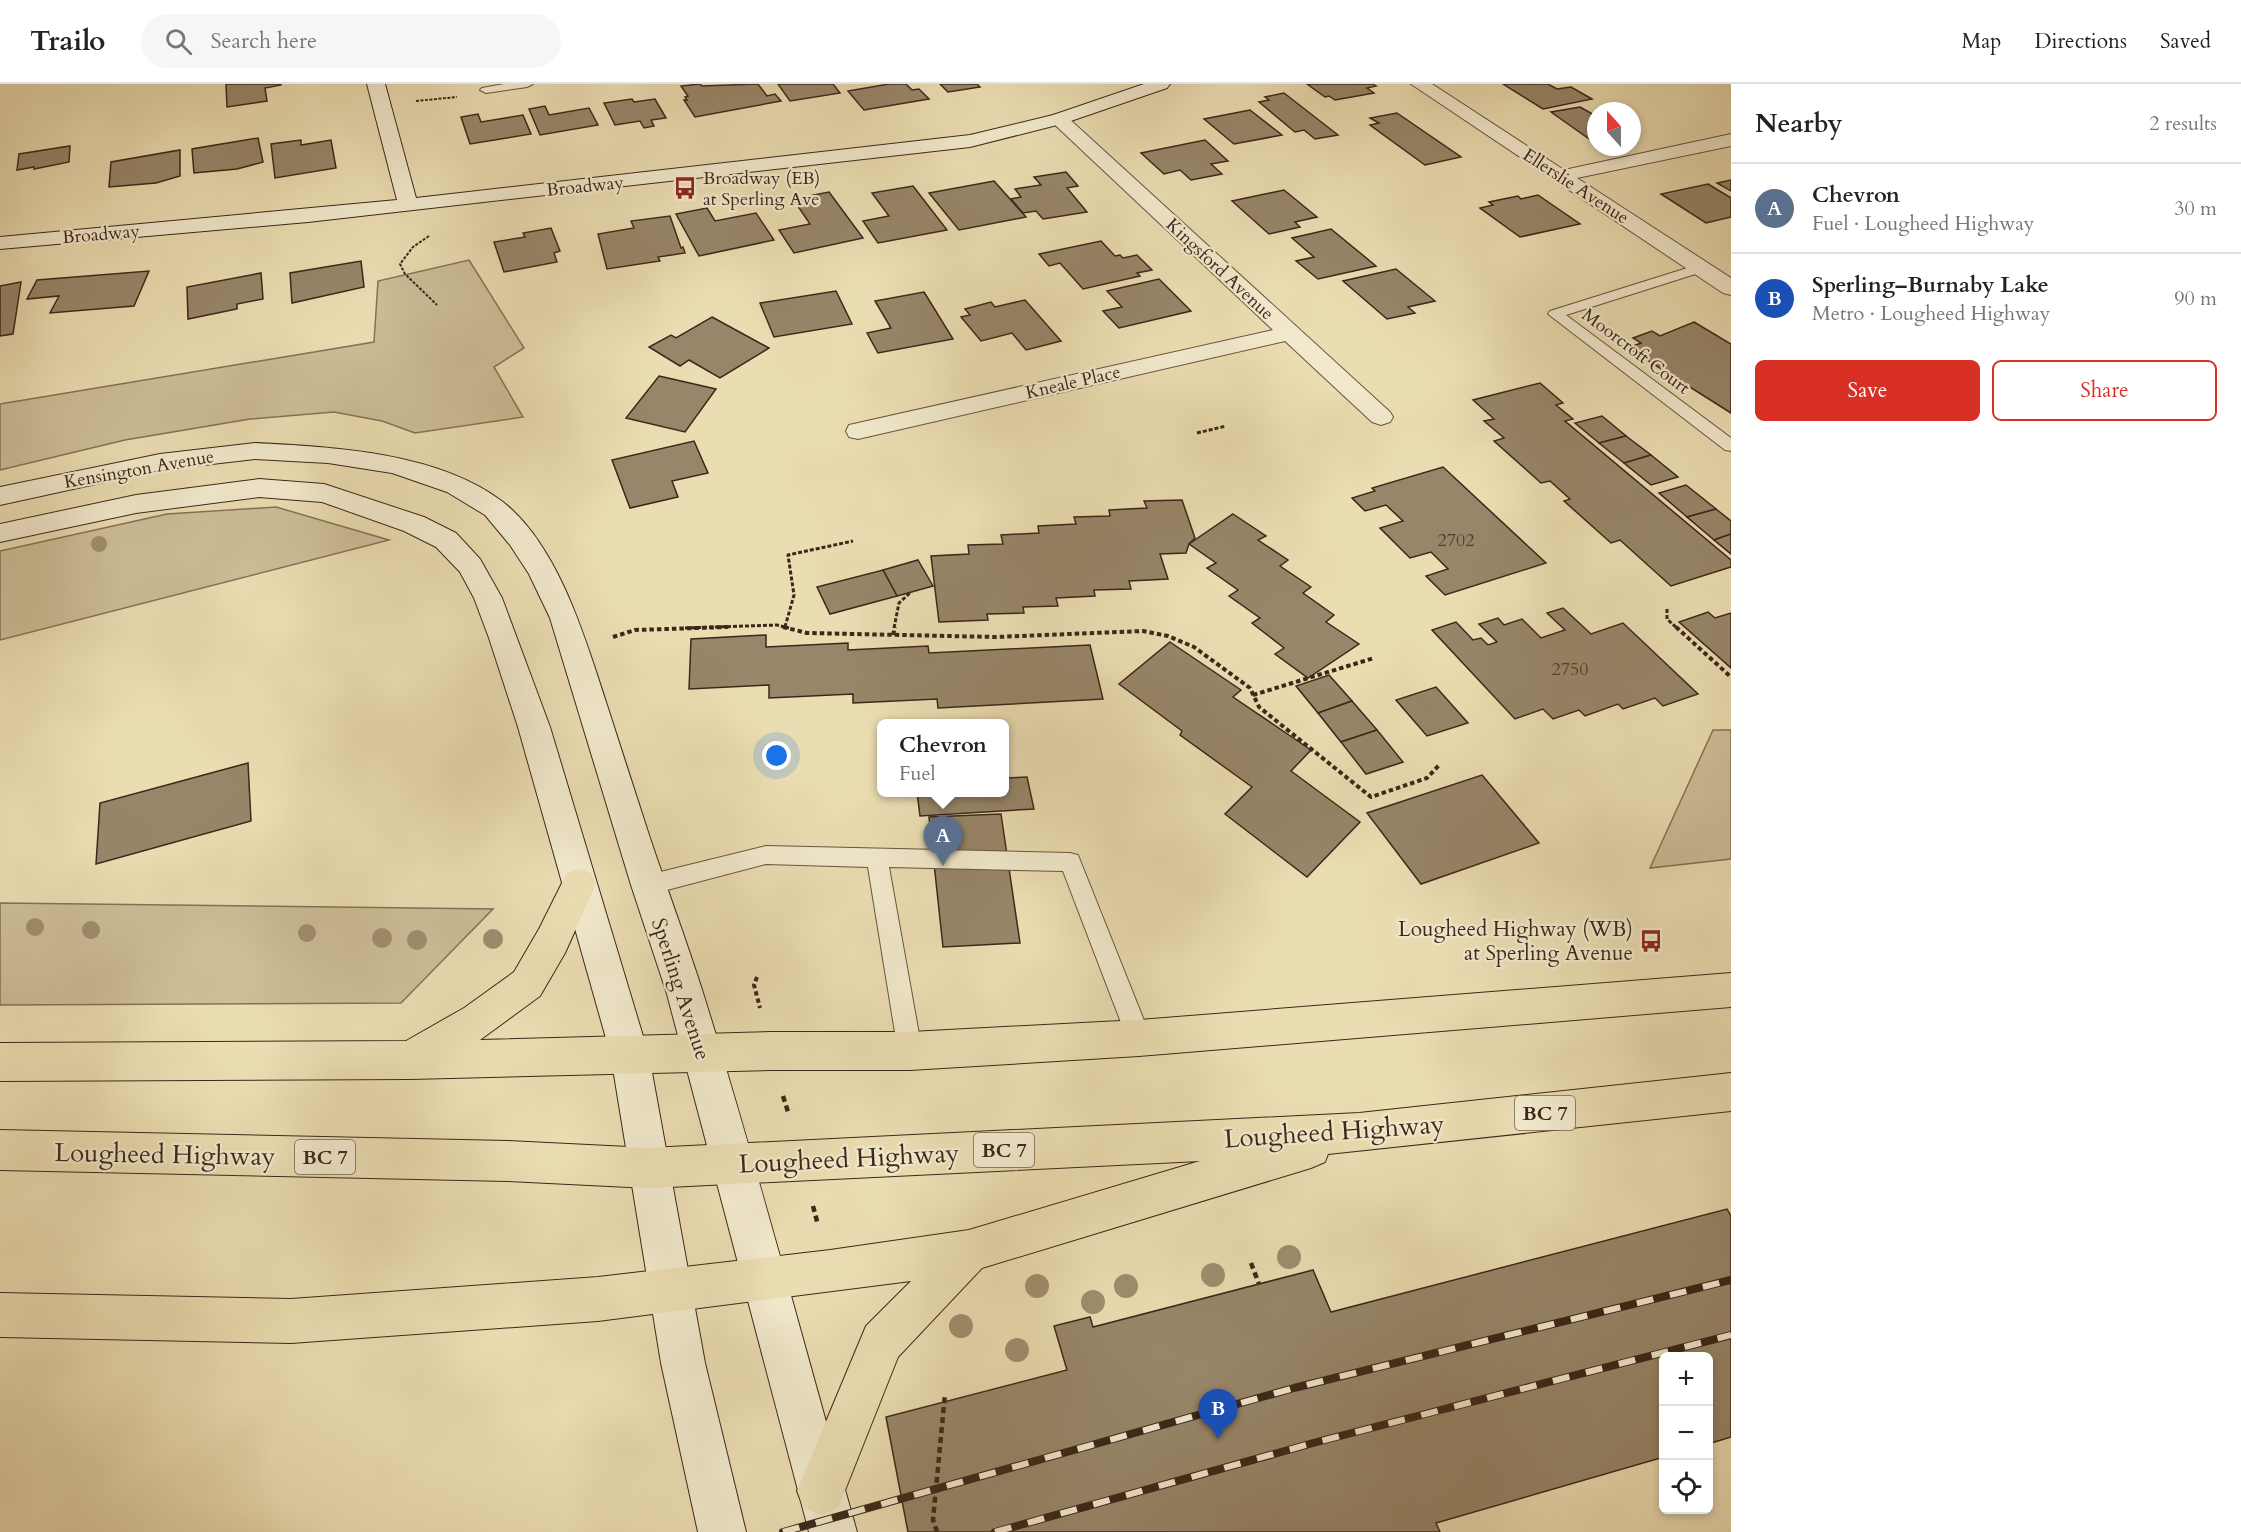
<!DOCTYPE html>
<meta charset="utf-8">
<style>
body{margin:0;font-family:Cardo,serif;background:#f6f6f6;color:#222}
.controls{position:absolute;right:18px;bottom:18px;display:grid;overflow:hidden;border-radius:9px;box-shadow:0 3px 9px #0003}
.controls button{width:54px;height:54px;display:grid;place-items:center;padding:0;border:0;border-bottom:2px solid #e0e0e0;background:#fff;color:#222;font:30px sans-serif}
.compass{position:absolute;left:1587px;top:18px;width:54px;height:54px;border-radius:50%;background:#fff;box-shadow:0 3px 9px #0003;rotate:339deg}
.you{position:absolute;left:777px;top:672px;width:21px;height:21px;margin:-15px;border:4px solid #fff;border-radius:50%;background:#1a73e8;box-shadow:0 0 0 9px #1a73e833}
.badge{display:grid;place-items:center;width:39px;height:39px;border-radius:50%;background:#d93025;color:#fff;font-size:20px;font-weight:700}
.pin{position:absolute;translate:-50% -50px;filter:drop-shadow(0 2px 3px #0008)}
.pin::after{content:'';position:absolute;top:32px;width:21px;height:18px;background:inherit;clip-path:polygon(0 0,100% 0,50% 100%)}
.popup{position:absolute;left:877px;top:635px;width:132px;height:78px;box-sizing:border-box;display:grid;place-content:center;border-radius:9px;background:#fff;filter:drop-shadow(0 2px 4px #0005);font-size:20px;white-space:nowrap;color:#767676}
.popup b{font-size:22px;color:#222}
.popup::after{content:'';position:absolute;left:50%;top:100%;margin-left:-12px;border:12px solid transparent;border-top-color:#fff}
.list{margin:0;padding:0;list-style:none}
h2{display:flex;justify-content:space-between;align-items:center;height:78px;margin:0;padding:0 24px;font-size:26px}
h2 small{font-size:20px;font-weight:400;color:#767676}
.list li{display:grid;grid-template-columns:39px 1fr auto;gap:18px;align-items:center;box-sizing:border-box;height:90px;padding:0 24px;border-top:2px solid #e0e0e0}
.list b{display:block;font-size:22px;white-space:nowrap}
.list p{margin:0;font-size:20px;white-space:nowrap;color:#767676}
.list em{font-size:20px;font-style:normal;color:#767676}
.actions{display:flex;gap:12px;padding:18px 24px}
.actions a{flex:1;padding:14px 0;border:2px solid #d93025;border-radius:9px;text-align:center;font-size:21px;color:#d93025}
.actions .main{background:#d93025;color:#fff}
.icon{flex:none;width:33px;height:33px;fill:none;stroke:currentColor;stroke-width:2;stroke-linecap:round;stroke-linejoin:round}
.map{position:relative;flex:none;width:1731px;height:1448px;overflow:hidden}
header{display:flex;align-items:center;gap:36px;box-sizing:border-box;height:84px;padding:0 30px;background:#fff;border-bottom:2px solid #e0e0e0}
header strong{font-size:28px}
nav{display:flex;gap:33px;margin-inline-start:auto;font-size:21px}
.search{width:420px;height:54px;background:#f6f6f6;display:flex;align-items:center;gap:15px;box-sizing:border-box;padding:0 21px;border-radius:33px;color:#767676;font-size:22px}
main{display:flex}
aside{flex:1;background:#fff}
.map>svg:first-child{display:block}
</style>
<header>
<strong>Trailo</strong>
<div class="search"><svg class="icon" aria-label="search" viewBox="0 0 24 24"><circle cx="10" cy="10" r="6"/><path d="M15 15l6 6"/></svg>Search here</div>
<nav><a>Map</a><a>Directions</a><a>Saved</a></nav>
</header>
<main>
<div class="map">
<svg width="1731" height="1448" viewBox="0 0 1731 1448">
<rect width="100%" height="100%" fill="#ebddb2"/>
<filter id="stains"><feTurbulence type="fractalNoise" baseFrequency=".00333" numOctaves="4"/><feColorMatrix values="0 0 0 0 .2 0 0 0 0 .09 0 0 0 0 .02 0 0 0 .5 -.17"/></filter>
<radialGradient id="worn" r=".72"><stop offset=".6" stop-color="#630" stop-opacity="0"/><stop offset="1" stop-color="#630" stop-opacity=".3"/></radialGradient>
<g fill="#cdbe98" stroke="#847258" stroke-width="1.5">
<polygon points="469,176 524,264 494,283 523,333 415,349 382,337 334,328 250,335 125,356 0,386 0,320 374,258 378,197"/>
<polygon points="276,423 389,456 0,556 0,467 167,430"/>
<polygon points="1713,646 1731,646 1731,775 1650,784"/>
<polygon points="0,819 493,825 401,919 0,921"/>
</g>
<g fill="#978669" stroke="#3c2719" stroke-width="1.5">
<polygon points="226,0 281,0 281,1 265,4 267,17 227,23"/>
<polygon points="700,0 702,2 758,0 767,12 775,10 781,17 695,33 684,16 687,16 685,13 688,12 681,2"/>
<polygon points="778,0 833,0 840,9 790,17"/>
<polygon points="889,0 906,0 912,6 919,5 929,15 864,26 848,7"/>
<polygon points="940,0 977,0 980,3 948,8"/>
<polygon points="1307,0 1373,0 1376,2 1367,4 1374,9 1335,16 1329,12 1325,13"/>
<polygon points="1503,0 1548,0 1557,5 1571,3 1592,15 1543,25"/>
<polygon points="1284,9 1338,51 1315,55 1304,46 1295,48 1259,18 1269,16 1265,13"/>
<polygon points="632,15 634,18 655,15 666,34 651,36 654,42 644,44 640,37 615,41 604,19"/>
<polygon points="545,22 549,31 589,24 598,41 540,51 529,25"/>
<polygon points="1580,23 1596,32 1596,56 1592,57 1551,28"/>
<polygon points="1250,26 1282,51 1234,60 1204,35"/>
<polygon points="1397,29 1461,73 1425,81 1370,41 1379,39 1370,34"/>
<polygon points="478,30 481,38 523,31 531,50 470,60 461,33"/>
<polygon points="258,54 263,78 237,85 194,89 192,65"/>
<polygon points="301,56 301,61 331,56 336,84 275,94 271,60"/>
<polygon points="1205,56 1228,77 1211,80 1222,90 1191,96 1180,86 1164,90 1141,69"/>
<polygon points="70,62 69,78 34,85 34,83 17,86 19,70"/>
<polygon points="180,66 180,92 156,99 109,103 111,78"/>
<polygon points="1066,88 1078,102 1067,104 1087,128 1043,135 1036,127 1023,129 1011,115 1021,113 1015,105 1041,101 1034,93"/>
<polygon points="1731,96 1731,107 1717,99"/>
<polygon points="994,97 1026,133 959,146 929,109"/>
<polygon points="1708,100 1731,114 1731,133 1706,139 1661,110"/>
<polygon points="913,102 947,146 878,159 863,137 889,132 872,109"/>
<polygon points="1284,106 1317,133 1295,138 1300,143 1269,150 1232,117"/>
<polygon points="829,108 863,154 794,169 779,146 810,140 793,115"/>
<polygon points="1538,111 1580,140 1520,153 1480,124 1493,121 1489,118 1518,112 1521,115"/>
<polygon points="707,124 715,137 756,129 774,156 699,172 676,130"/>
<polygon points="670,132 681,164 683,163 685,169 658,173 660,177 607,185 598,150 634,144 631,137"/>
<polygon points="551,144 560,167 554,169 557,178 504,188 494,158 525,153 523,149"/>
<polygon points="1331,145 1376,182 1318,195 1296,177 1314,173 1292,154"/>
<polygon points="1101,157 1115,172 1120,171 1123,174 1137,171 1152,186 1137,189 1140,192 1083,205 1060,179 1049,182 1039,170"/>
<polygon points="361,177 364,203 292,219 290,189"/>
<polygon points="1396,185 1435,217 1408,223 1415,229 1387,235 1343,197"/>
<polygon points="149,187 134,222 50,229 59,212 27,215 37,196"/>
<polygon points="261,189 263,215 237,220 237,225 188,235 187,203"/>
<polygon points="1159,195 1191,227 1119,244 1103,227 1122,223 1107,207"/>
<polygon points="21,198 13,250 0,252 0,202"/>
<polygon points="836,207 852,240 774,253 760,219"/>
<polygon points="924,208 953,255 878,269 867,249 891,244 875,217"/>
<polygon points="1025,216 1061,257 1026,266 1012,249 981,257 961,233 970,231 965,225 991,218 995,223"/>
<polygon points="712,233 769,264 720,294 689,276 680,282 649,263 671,251 676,254"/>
<polygon points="1694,238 1731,260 1731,329 1628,264 1641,259 1633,254 1652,247 1660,252"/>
<polygon points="659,292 716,305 685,348 626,334"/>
<polygon points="1540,299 1563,319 1556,321 1573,335 1565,337 1731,476 1731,483 1671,502 1620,456 1611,459 1564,417 1570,415 1550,397 1541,399 1494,357 1504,354 1484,337 1494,335 1473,316"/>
<polygon points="1602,332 1626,352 1599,359 1575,339"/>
<polygon points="1626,352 1651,371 1624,379 1599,359"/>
<polygon points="694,357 708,389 672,397 678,413 630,424 612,376"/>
<polygon points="1651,371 1678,393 1651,401 1624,379"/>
<polygon points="1443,383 1546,479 1445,511 1426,492 1448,485 1431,468 1410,474 1380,444 1403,437 1386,421 1365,427 1352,414 1375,407 1372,404"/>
<polygon points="1686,401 1716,425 1687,433 1659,409"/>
<polygon points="1182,416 1195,454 1189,460 1186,469 1160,470 1168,495 1129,497 1131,505 1094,506 1095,512 1056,514 1058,522 1023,523 1024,529 987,530 988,536 939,538 931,472 969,470 968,461 1003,460 1001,451 1039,449 1038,442 1076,440 1074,433 1110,432 1109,426 1147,424 1144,417"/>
<polygon points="1716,425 1731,437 1731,450 1714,456 1687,433"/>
<polygon points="1233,430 1266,452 1258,456 1288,476 1280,482 1311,503 1303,509 1334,531 1326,538 1359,560 1308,594 1275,570 1284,564 1252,539 1260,534 1229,512 1238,506 1207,484 1216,479 1189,460"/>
<polygon points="1731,450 1731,470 1714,456"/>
<polygon points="918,476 933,502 897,512 883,486"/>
<polygon points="883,486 897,512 830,530 817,503"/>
<polygon points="1563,524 1591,550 1623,539 1698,610 1663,622 1655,614 1623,625 1618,620 1585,632 1579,626 1553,635 1543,625 1515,635 1432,546 1456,538 1473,556 1481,554 1488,561 1497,558 1479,540 1498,534 1504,541 1522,535 1541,554 1565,546 1547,529"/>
<polygon points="1708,528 1715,534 1731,529 1731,584 1679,538"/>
<polygon points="766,551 766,563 848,559 848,566 928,562 929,569 1090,561 1103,615 938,624 937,615 853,619 853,610 769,614 769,601 689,605 691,555"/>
<polygon points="1170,558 1241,606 1233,613 1311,666 1291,687 1360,738 1307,793 1225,730 1252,703 1180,651 1182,647 1119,600"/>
<polygon points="1329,591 1352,617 1318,629 1296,602"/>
<polygon points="1436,603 1468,639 1427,652 1396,616"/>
<polygon points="1352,617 1377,646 1341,658 1318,629"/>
<polygon points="1377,646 1403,678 1366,690 1341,658"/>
<polygon points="248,679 251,737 96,780 100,719"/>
<polygon points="1482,691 1539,759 1421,800 1367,729"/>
<polygon points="1027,693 1034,725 920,732 917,708 1004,708 1004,694"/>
<polygon points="1001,730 1020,859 943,863 929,733"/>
<polygon points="1727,1125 1731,1132 1731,1353 1708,1360 1708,1272 1664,1272 1664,1373 1436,1439 1440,1448 908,1448 886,1333 1067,1286 1054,1242 1090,1233 1093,1243 1313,1186 1331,1228"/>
</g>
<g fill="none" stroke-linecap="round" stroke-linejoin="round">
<g stroke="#68543f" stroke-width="2">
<g id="lane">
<polygon points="504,0 533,0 527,3 486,9 480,6 482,4"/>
<polygon points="1700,180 1707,184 1705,187 1566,231 1731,354 1731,367 1725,366 1548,230 1550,227"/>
<polygon points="766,762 1070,769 1078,771 1151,954 1148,962 1139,966 1130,962 1063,787 889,783 922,967 919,975 910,979 901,975 898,967 868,783 766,780 648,811 640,808 637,801 640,794 648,791"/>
</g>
</g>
<g stroke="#68543f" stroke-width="2">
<g id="street">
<polygon points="1411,0 1432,0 1564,86 1731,50 1731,62 1577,94 1731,194 1731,211 1723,209"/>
<polygon points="1059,30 1065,31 1390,328 1393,333 1390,338 1381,341 1372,338 1285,257 858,355 849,353 846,347 849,341 858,339 1273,246 1053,39 1050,35 1053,31"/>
</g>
</g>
<g stroke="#3c2719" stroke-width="2">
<g id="secondary">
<polygon points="367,0 385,0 416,114 970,51 1053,31 1144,0 1170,0 1167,4 1065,39 970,63 308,138 0,165 0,153 397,116"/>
<path d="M255 359C333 363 438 368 503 418 559 462 586 557 607 621 621 665 635 708 649 751 667 805 687 858 704 912 759 1089 806 1269 857 1448H809L667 910 631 801 550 534 529 490 510 461 485 431 447 408 392 389 328 379 255 375 160 386 0 421V403L160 370Z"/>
<polygon points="259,395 324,400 424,433 456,449 480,475 502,514 550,643 649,972 705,1279 746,1448 698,1448 661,1279 611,972 518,643 489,554 474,514 460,488 436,463 404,447 322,418 259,413 136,429 0,458 0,440 136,411"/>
</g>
</g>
<g stroke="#3c2719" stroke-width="2">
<g id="primary">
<polygon points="579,785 591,789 596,800 565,869 540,912 480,956 771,948 910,948 1139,936 1731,889 1731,923 1139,972 910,986 771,986 411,995 0,997 0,959 406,957 464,924 514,888 539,845 567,789"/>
<polygon points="1731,989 1731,1027 1328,1070 1325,1078 1311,1084 982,1184 898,1273 838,1424 821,1431 804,1424 797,1407 866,1242 911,1197 598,1237 291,1259 0,1253 0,1209 291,1215 598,1193 830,1166 969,1146 1200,1077 649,1104 508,1097 0,1086 0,1046 508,1057 649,1064 1359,1029"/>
</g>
</g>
<g stroke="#3c2719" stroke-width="2" stroke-dasharray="3 1.5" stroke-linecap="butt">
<polyline points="416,17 457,13"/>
<polyline points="429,152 413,163 400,180 405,190 437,221"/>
</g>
<g stroke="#3c2719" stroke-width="3" stroke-dasharray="4 2" stroke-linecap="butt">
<polyline points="1197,349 1226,342"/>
<polyline points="1667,525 1667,535 1677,544"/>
<polyline points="785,543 794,511 788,471 853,457"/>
<polyline points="685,544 777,541 789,544"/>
<polyline points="894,544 899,519 911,508"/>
</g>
<g stroke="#3c2719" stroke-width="4" stroke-dasharray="4.5 3" stroke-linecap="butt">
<polyline points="783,543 807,549 996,553 1143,547 1168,552 1194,563 1250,604 1259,623 1371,713 1427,694 1440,680"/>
<polyline points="1676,543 1731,593"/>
<polyline points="893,551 895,543"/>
<polyline points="613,553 635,546 728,543"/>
<polyline points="1253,611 1374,574"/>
<polyline points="757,893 754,901 760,924"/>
</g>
<g stroke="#3c2719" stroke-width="4.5" stroke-dasharray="6 4" stroke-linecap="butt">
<polyline points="783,1012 789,1031"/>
<polyline points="813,1122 818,1141"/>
<polyline points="1251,1179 1259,1200"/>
<polyline points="937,1448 933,1436 945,1310"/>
</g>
<use href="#lane" fill="#f2e9cd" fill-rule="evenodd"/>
<use href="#street" fill="#f2e9cd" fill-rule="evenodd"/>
<use href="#secondary" fill="#f2e9cd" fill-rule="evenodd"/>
<use href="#primary" fill="#ebddb2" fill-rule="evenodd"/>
<g stroke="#3c2719" stroke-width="8">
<g id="rail">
<polyline points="783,1448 1294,1304 1731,1196"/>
<polyline points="995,1448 1313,1359 1731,1251"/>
</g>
</g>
<use href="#rail" stroke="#f2e9cd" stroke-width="6" stroke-dasharray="17" stroke-linecap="butt"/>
</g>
<g fill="#9f8e6f">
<circle cx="99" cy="460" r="8"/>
<circle cx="35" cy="843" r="9"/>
<circle cx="91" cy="846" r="9"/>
<circle cx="307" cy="849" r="9"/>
<circle cx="382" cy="854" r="10"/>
<circle cx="493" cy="855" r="10"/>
<circle cx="417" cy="856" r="10"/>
<circle cx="1289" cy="1173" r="12"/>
<circle cx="1213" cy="1191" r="12"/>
<circle cx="1037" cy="1202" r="12"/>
<circle cx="1126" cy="1202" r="12"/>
<circle cx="1093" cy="1218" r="12"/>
<circle cx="961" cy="1242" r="12"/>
<circle cx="1017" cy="1266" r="12"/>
</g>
<defs>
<g id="bus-bare" transform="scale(1.8)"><path d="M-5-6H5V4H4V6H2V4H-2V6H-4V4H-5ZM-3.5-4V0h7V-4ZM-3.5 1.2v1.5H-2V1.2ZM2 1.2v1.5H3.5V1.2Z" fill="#8f2418" stroke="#f2e9cd" stroke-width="2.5" paint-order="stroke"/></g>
</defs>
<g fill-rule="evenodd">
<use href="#bus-bare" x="685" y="104"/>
<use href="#bus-bare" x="1651" y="857"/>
</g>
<g text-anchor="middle" stroke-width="4.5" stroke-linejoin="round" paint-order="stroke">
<g font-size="18" fill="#3c2719" stroke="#f2e9cd" text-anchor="start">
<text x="703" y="100">Broadway (EB)<tspan x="703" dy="21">at Sperling Ave</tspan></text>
</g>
<g font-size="18" fill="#3c2719" stroke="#f2e9cd">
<text transform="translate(585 102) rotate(-6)" y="6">Broadway</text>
<text transform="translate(1576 102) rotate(33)" y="6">Ellerslie Avenue</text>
<text transform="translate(101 150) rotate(-5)" y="6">Broadway</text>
<text transform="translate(1220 185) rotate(43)" y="6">Kingsford Avenue</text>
<text transform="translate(1636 267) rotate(37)" y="6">Moorcroft Court</text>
<text transform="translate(1073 298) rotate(-13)" y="6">Kneale Place</text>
<text transform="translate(139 385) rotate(-10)" y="6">Kensington Avenue</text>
</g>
<g font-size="18" fill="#533f2d">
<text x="1456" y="462">2702</text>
<text x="1570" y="591">2750</text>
</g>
<g fill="#f2e9cd" stroke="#73614f" stroke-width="1.5">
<rect x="1515" y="1012" width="60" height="34" rx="4.5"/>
<rect x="974" y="1049" width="60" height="34" rx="4.5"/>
<rect x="295" y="1056" width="60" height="34" rx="4.5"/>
</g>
<g font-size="20" font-weight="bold" fill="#3c2719">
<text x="1545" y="1036">BC 7</text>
<text x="1004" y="1073">BC 7</text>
<text x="325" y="1080">BC 7</text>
</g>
<g font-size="21" fill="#3c2719" stroke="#f2e9cd" text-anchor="end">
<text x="1633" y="852">Lougheed Highway (WB)<tspan x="1633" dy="24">at Sperling Avenue</tspan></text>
</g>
<g font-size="21" fill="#3c2719" stroke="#f2e9cd">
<text transform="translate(681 905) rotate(72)" y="7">Sperling Avenue</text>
</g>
<g font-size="26" fill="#3c2719" stroke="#f2e9cd">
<text transform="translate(1334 1047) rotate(-4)" y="9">Lougheed Highway</text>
<text transform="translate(165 1070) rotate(1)" y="9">Lougheed Highway</text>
<text transform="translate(849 1074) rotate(-3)" y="9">Lougheed Highway</text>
</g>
</g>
<rect width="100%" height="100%" filter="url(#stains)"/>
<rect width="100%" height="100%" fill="url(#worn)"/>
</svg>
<div class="controls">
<button>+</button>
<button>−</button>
<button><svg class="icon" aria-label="locate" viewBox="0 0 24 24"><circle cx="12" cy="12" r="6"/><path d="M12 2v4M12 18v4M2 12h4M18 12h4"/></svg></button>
</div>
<svg class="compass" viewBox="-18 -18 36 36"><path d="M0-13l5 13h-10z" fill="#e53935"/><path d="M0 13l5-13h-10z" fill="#767676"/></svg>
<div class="you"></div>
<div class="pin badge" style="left:943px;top:782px;background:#5c6f8a">A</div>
<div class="popup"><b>Chevron</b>Fuel</div>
<div class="pin badge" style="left:1218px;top:1355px;background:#1a4fb4">B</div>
</div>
<aside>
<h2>Nearby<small>2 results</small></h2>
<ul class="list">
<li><span class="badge" style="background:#5c6f8a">A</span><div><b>Chevron</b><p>Fuel · Lougheed Highway</p></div><em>30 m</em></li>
<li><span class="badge" style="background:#1a4fb4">B</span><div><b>Sperling–Burnaby Lake</b><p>Metro · Lougheed Highway</p></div><em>90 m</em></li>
</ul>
<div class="actions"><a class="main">Save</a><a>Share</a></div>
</aside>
</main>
